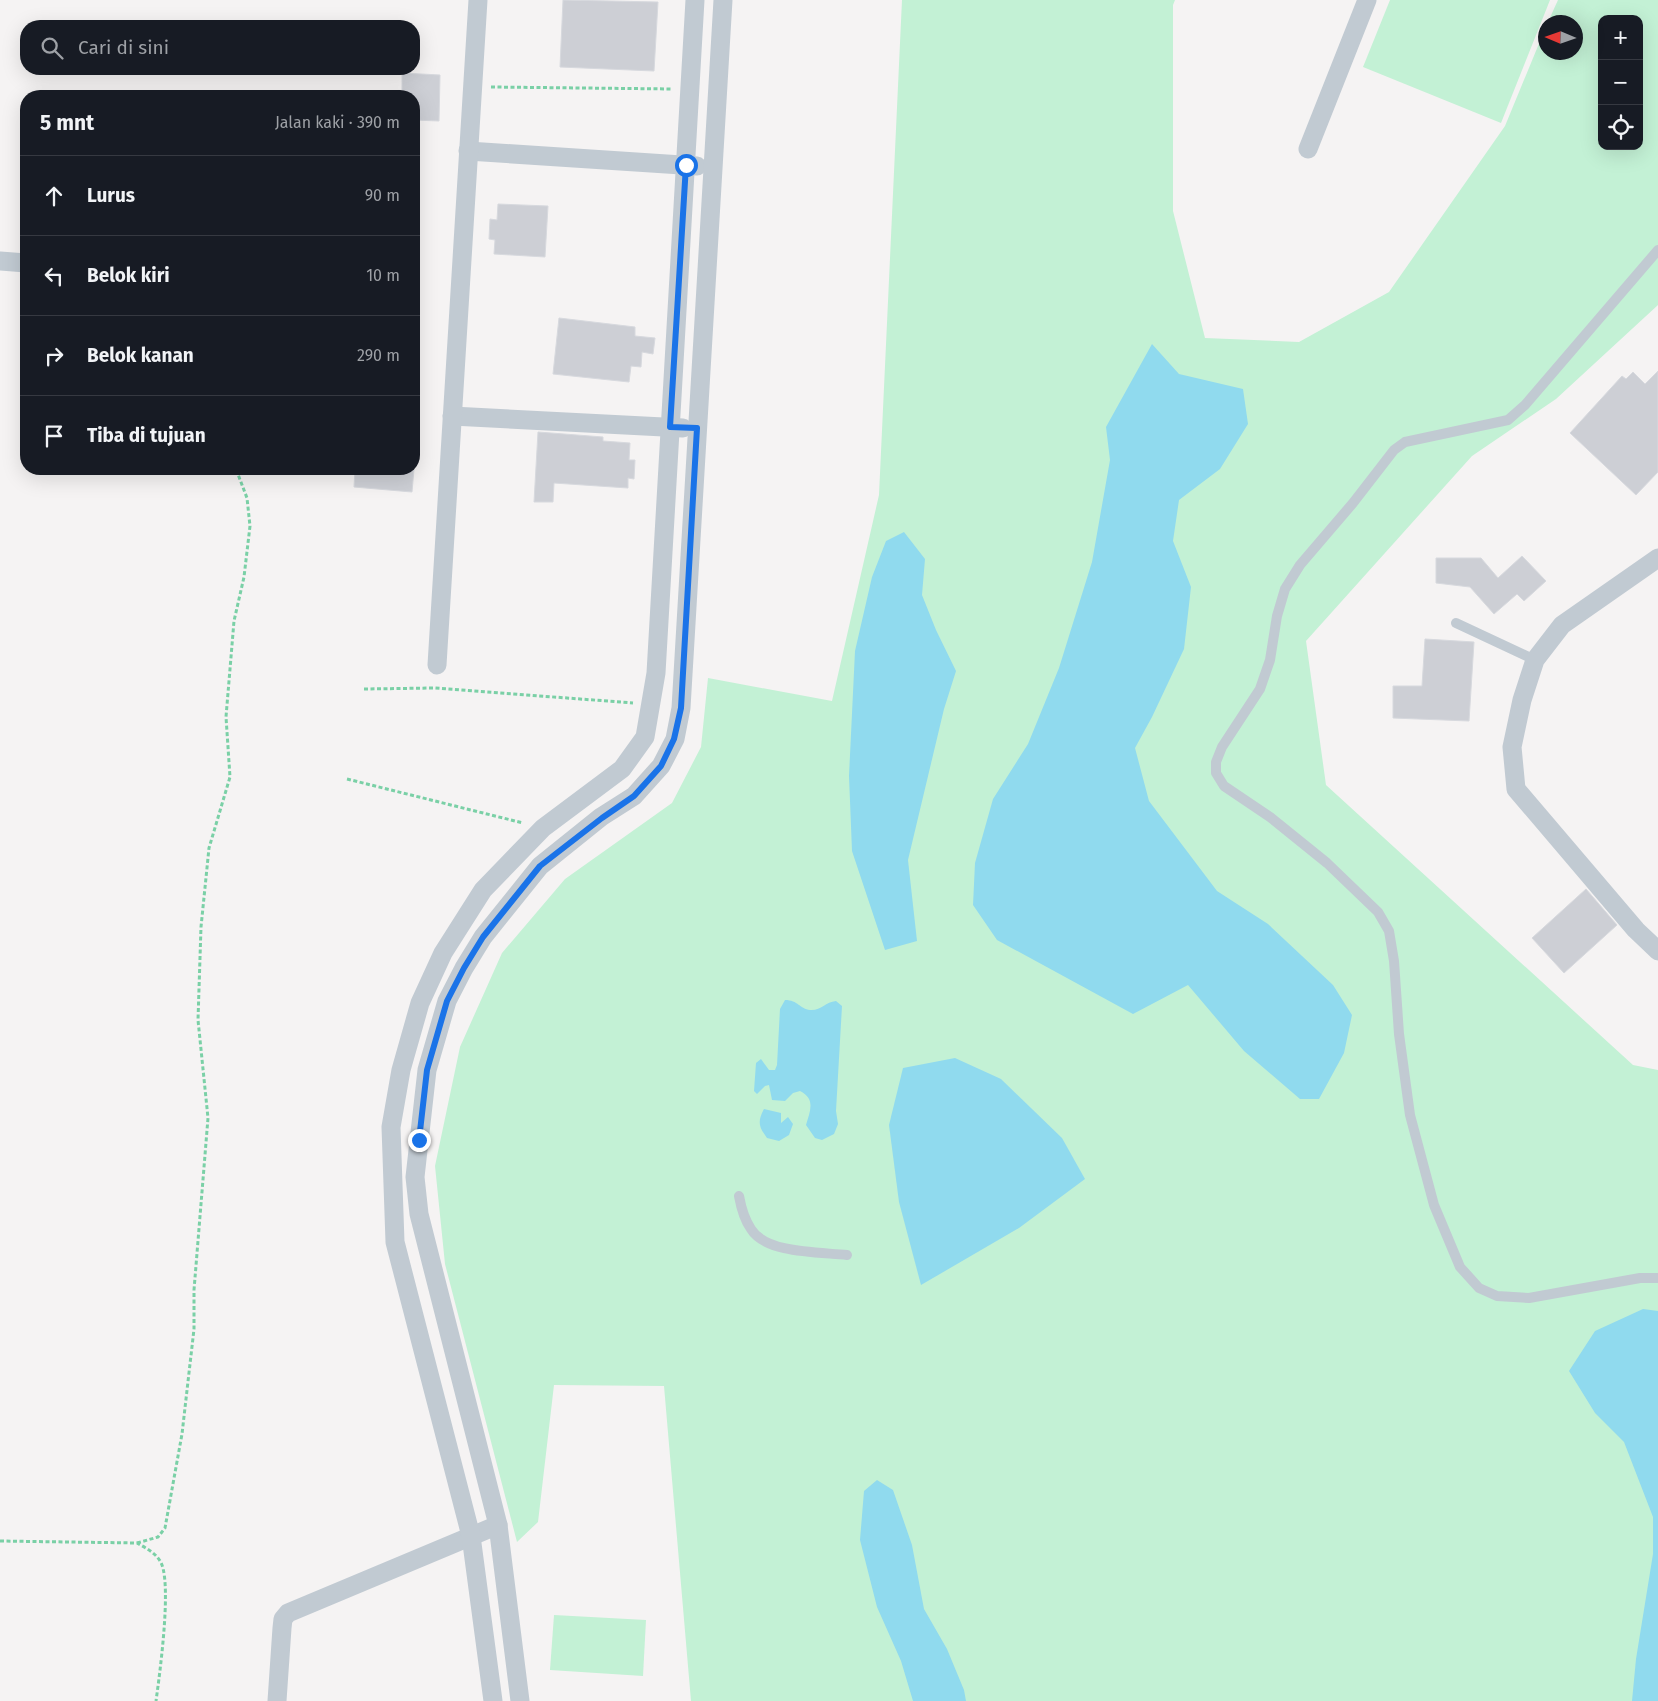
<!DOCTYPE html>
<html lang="id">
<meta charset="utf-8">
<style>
body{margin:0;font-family:"Fira Sans",sans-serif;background:#20242c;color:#f1f3f6}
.controls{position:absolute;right:15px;top:15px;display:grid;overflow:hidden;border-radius:10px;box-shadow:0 5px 20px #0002}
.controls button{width:45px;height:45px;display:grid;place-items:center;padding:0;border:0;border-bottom:1px solid #363941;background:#171b24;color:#f1f3f6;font:25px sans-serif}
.compass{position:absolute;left:1538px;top:15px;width:45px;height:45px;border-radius:50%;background:#171b24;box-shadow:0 5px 20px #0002;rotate:272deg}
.stop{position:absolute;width:15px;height:15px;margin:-11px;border:4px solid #1a73e8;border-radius:50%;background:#fff}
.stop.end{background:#1a73e8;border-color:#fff;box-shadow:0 1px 5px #0008}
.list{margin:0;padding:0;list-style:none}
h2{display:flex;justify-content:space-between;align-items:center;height:65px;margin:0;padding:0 20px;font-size:21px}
h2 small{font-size:16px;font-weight:400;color:#9ea1a6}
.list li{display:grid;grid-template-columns:32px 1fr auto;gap:15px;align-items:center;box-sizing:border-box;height:80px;padding:0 20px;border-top:1px solid #363941}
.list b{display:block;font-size:19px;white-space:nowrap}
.list em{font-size:16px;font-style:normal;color:#9ea1a6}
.icon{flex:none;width:28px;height:28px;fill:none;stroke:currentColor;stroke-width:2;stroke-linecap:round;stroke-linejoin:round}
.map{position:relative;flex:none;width:1658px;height:1701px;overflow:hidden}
.search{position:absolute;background:#171b24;box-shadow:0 5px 20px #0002;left:20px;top:20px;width:400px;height:55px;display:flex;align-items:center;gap:12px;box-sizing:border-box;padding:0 18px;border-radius:20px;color:#9ea1a6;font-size:19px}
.panel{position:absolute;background:#171b24;box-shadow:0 5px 20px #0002;left:20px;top:90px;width:400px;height:385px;border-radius:20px}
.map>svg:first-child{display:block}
</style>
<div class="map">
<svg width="1658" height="1701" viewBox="0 0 1658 1701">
<rect width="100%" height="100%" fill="#f5f3f3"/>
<g fill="#c3f1d5" fill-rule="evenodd">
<path d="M902 0H1175L1173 5V211L1205 338 1299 342 1389 292 1505 126 1545 29 1546 52H1576V22H1548L1558 0H1658V305L1556 399 1472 456 1306 641 1326 785 1633 1065 1658 1070V1701H691L664 1386 554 1385 538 1522 517 1542 445 1264 435 1166 460 1047 502 953 565 879 672 803 701 747 708 678 832 701 879 495ZM1602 19H1639V146H1602Z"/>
<polygon points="1390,0 1550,0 1501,123 1363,67"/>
<polygon points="554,1615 646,1620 643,1676 550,1670"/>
</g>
<g fill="#90daee">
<polygon points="1152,344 1179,374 1243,389 1248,424 1220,469 1179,500 1173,541 1191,587 1184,649 1152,717 1135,748 1149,801 1217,891 1268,924 1333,985 1352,1015 1344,1053 1319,1099 1300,1099 1244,1051 1188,985 1133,1014 997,940 973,905 975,863 993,799 1028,744 1059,668 1092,562 1110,460 1106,427"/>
<polygon points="904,532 925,559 922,595 936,630 956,671 944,709 908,860 917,941 885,950 852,851 849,776 855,651 872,577 886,541"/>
<path d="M785 1000C798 1000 800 1009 810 1010 821 1011 825 1002 836 1001L842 1006 836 1111 838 1124 834 1134 822 1140 815 1138 806 1125C810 1111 816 1099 800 1091L793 1093 785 1101 772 1100 769 1085 765 1086 757 1094 754 1091 756 1063 761 1059 769 1070H775L777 1065 780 1009Z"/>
<polygon points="955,1058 1001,1079 1062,1138 1085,1179 1019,1228 921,1285 899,1202 889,1125 903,1068"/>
<path d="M764 1109 781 1113V1123L788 1117 793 1124 789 1135 779 1141 767 1138C759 1127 757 1122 764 1109Z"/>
<polygon points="1643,1309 1658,1311 1658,1701 1632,1701 1636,1659 1653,1554 1653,1517 1624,1442 1595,1413 1569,1371 1595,1331"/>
<polygon points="877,1480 893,1490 912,1545 924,1609 947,1649 964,1690 966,1701 913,1701 901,1661 877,1607 860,1540 864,1491"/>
</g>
<g fill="#cdcfd5" stroke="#d7d9de">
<polygon points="563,0 658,2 654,71 560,67"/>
<polygon points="402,73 440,75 439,121 414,120 414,96 402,96"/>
<polygon points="498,204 548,206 545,257 494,254 495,240 489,239 490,219 497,220"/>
<polygon points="559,318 635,327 635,336 655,338 653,354 642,352 641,367 631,366 629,382 553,374"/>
<polygon points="1658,371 1658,472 1636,495 1570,433 1622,376 1626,379 1633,372 1645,384"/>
<polygon points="538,432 603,437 603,441 630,443 629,460 635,460 634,479 628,478 628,488 554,483 553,502 534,502"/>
<polygon points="355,469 414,469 412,492 354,487"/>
<polygon points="1522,556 1546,581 1524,601 1517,594 1494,614 1470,587 1436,583 1436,558 1481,558 1498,578"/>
<polygon points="1425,639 1474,642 1469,721 1393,718 1393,686 1422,686"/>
<polygon points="1586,889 1617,925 1564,973 1532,938"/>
</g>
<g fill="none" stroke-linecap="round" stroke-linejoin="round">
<g stroke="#7ad0a6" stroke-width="3" stroke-dasharray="4 2.5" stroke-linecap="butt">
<polyline points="491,87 672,89"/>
<polyline points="364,689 435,688 633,703"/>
<polyline points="347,779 523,823"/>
<path d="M0 1541 137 1543C146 1548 158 1554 162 1565 171 1590 160 1672 156 1701"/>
<polyline points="137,1543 158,1537 165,1528 182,1434 194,1329 194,1290 208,1118 198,1020 201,927 209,848 230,777 226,717 234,621 244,577 250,526 247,498 236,469"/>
</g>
<g stroke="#c1cad2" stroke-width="10">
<polyline points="1658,250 1525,405 1508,420 1405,442 1394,450 1353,503 1300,565 1285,589 1277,616 1270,660 1260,689 1222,747 1216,762 1216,773 1224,786 1270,817 1327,863 1378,912 1389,931 1394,961 1399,1034 1410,1115 1434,1205 1460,1267 1479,1288 1497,1296 1529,1298 1640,1278 1658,1278"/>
<polyline points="1456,623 1535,660"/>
<path d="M739 1196C741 1207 744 1219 751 1229 766 1254 821 1252 847 1255"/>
</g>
<g stroke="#c1cad2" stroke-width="19">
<polyline points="1308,149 1367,0"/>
<polyline points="468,151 697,166"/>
<polyline points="0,261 26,263"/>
<polyline points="452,416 683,428"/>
<polyline points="1658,558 1562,625 1535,660 1522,700 1512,747 1516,789 1636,930 1658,951"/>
<polyline points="437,665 478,0"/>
<polyline points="277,1701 282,1628 283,1619 288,1613 498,1525"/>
<polyline points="493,1701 471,1536 395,1242 391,1127 401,1070 420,1003 443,953 483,890 543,828 622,769 645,737 656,673 695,0"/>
<polyline points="520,1701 498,1525 419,1214 415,1177 427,1070 447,1001 464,968 483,937 540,866 601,817 634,796 661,766 675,739 681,708 723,0"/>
</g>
</g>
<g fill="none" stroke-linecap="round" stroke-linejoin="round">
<polyline stroke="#1a73e8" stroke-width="6" points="419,1140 427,1070 447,1001 464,968 483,937 540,866 602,818 634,796 661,766 674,739 681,708 697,428 670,427 686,165"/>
</g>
</svg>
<div class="controls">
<button>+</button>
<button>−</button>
<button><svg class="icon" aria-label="locate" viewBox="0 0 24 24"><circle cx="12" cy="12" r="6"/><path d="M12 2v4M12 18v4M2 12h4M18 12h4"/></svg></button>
</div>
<svg class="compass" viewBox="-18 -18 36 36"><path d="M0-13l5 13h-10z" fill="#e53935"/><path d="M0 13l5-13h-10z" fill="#9ea1a6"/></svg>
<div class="stop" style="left:686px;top:165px"></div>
<div class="stop end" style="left:419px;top:1140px"></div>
<div class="search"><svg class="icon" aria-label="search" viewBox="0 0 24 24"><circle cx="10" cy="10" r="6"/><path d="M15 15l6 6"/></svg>Cari di sini</div>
<section class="panel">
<h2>5 mnt<small>Jalan kaki · 390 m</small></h2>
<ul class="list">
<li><svg class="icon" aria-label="ahead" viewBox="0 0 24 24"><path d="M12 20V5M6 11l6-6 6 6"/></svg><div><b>Lurus</b></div><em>90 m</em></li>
<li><svg class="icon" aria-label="left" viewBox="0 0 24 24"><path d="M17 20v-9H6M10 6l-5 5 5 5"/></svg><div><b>Belok kiri</b></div><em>10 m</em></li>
<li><svg class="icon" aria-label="right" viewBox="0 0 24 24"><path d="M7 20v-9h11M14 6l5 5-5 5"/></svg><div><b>Belok kanan</b></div><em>290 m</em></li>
<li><svg class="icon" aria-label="arrive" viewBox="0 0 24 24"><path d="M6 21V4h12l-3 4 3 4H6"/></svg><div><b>Tiba di tujuan</b></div></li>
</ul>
</section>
</div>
